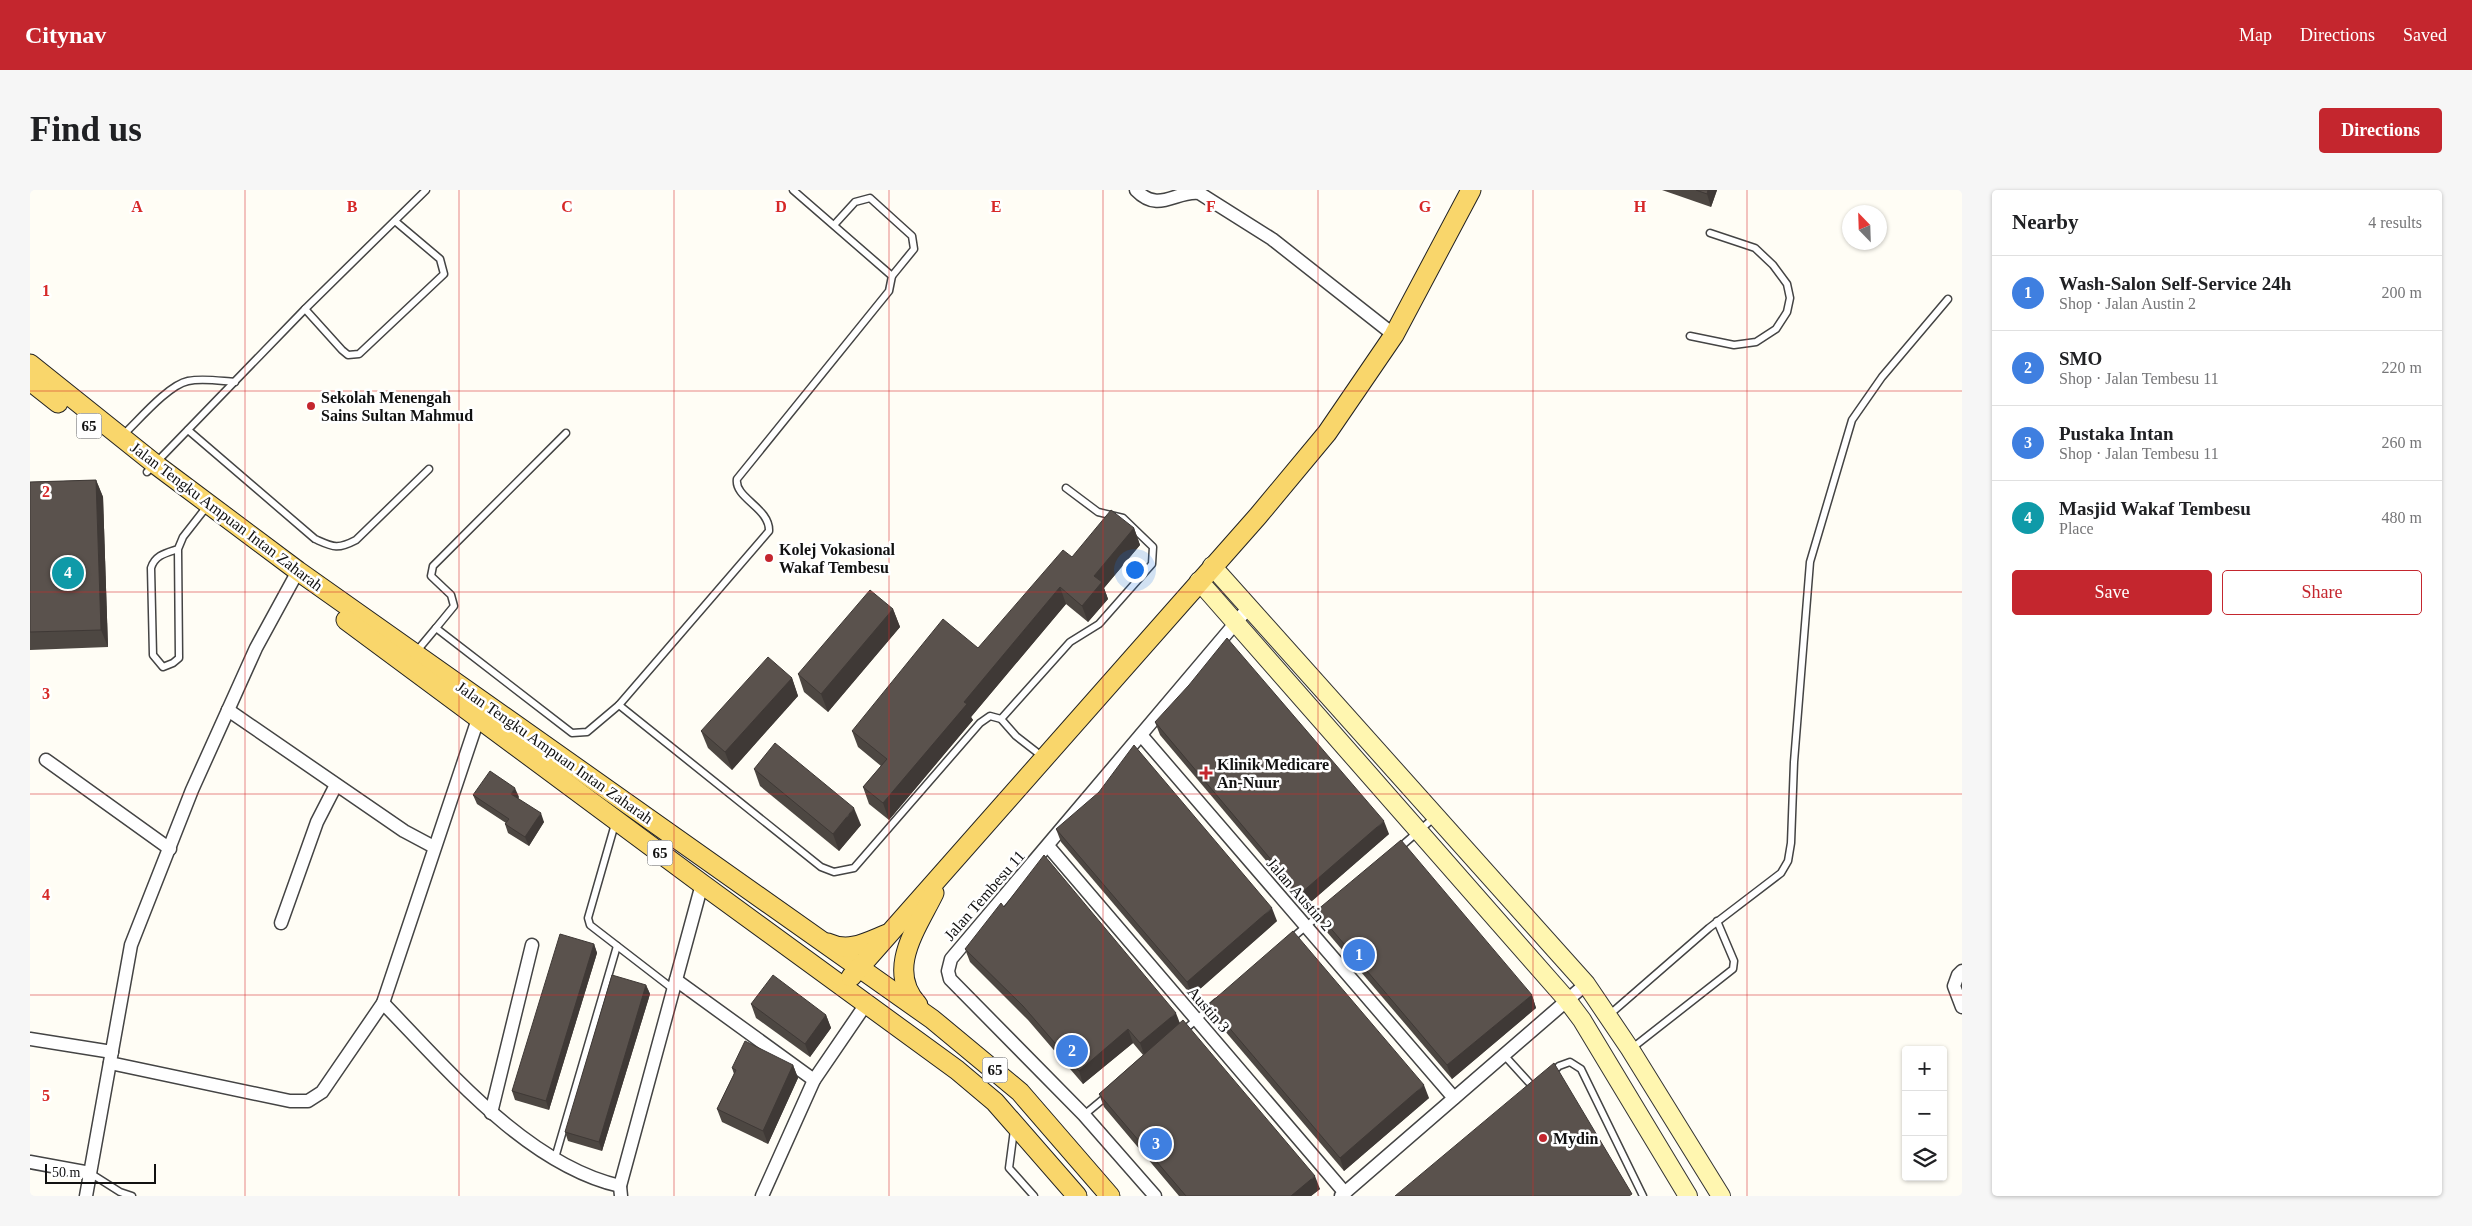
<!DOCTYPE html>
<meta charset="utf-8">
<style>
body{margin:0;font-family:Georgia,serif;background:#f6f6f6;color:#202124}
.controls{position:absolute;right:15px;bottom:15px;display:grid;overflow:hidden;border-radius:5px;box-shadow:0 1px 4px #0004}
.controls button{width:45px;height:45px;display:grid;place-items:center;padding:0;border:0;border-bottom:1px solid #e0e0e0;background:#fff;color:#202124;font:25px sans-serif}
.compass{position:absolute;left:1812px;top:15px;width:45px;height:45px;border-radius:50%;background:#fff;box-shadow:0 1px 4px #0004;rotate:337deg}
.scale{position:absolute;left:15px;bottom:12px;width:111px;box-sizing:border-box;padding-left:5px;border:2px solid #111;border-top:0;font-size:14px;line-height:18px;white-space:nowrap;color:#111;-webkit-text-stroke:4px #fff;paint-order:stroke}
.you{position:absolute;left:1104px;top:379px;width:18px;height:18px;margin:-12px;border:4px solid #fff;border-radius:50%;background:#1a73e8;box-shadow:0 0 0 8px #1a73e833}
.badge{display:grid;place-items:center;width:32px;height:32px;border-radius:50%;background:#c4262e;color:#fff;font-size:16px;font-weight:700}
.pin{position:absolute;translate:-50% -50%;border:2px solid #fff;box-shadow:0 1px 5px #0006}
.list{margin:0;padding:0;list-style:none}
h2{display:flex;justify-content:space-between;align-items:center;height:65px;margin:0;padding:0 20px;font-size:21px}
h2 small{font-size:16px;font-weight:400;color:#757577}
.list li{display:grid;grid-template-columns:32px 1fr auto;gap:15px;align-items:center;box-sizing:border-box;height:75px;padding:0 20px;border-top:1px solid #e0e0e0}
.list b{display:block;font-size:19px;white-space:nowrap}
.list p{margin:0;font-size:16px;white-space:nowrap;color:#757577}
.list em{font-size:16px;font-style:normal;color:#757577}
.actions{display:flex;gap:10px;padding:15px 20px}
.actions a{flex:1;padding:11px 0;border:1px solid #c4262e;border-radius:5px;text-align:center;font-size:18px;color:#c4262e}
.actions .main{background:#c4262e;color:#fff}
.icon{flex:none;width:28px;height:28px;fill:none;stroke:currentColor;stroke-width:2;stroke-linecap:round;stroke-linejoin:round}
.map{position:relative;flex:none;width:1932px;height:1006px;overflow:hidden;border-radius:5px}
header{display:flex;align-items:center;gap:30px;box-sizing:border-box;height:70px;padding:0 25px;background:#c4262e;color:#fff}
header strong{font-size:24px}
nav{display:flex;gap:28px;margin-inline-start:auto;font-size:18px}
.intro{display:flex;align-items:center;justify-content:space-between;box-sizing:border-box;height:120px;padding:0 30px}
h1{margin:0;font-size:35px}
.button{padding:12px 22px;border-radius:5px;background:#c4262e;color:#fff;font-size:18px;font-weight:700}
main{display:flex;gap:30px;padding:0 30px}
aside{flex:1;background:#fff;border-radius:5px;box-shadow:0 1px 4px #0004}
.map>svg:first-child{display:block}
</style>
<header>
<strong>Citynav</strong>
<nav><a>Map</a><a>Directions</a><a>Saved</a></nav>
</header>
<div class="intro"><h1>Find us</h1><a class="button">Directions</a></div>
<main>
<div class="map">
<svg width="1932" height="1006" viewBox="0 0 1932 1006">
<rect width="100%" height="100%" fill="#fffdf5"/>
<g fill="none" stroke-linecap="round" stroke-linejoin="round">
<g stroke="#444" stroke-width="9">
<g id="lane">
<path d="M763 0 862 86 859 101 707 289C704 308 740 318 739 341L589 515 791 677 804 682 824 678 950 533 960 526 971 529 986 546 1013 567"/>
<polyline points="804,35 825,12 840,8 882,46 884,59 862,86"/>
<polyline points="275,119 312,160 318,165 329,164 414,84 410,69 365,31"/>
<polyline points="1660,146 1704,155 1726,152 1746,139 1757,122 1760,108 1757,94 1743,75 1725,58 1680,43"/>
<path d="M158 240 285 349C303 357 307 360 326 350L399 279"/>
<path d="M92 246C108 231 138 195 158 191 173 188 190 191 205 192"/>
<polyline points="117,282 275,119 396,0"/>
<path d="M148 359C136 363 125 365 121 378L123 465 133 477 143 473 149 468 148 359 153 347 178 315"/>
<polyline points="406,438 424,416 421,405 401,386 403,376 536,243"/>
<polyline points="386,462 406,438 542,543 557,542 589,515"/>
<polyline points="971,529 1040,452 1069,434 1122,374 1123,357 1093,328 1068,322 1036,298"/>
<polyline points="585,634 558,728 560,735 643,799"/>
<polyline points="1368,659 1406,626"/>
<polyline points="1261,749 1293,722"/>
<polyline points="1579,825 1679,738 1751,683 1758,671 1761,653 1764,572 1780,372 1822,230 1852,187 1918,109"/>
<polyline points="1152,842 1187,812"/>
<polyline points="1601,859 1703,779 1704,771 1687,731"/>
<polyline points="1474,865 1504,898"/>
<polyline points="1522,883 1529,876 1540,872 1551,879 1613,1006"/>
<polyline points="1054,925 1078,905"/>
<polyline points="984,940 979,978 1004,1006"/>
<polyline points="525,968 587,756"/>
<polyline points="60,983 90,1002 102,1006"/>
</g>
</g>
<g stroke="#444" stroke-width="15">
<g id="street">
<path d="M1106 0C1129 24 1146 0 1169 3L1242 49 1364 145"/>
<polyline points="198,520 374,641 404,657"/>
<polyline points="1111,545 1424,908"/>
<polyline points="16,570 140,659"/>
<polyline points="1018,656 1315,1003"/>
<polyline points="251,733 287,632 306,595"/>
<polyline points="1932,781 1928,785 1924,796 1932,817"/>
<polyline points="646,790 784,890"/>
<path d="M353 813C417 879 497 975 590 996"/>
<polyline points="0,849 82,862"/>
<polyline points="80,873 260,911 278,911 292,902 353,813 450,523"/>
<polyline points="461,923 502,755"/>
<polyline points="0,972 60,983"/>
<polyline points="56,1006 101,755 162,600 226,458 268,381"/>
<polyline points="591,1006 590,996 672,694"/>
<polyline points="732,1006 784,890 836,814"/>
<polyline points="1125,1006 1054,925 920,789 918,781 921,769 1219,417"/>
<polyline points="1311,1006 1556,794"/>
</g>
</g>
<g stroke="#333" stroke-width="20">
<g id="secondary">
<polyline points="1182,376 1556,794 1600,859 1691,1006"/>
<polyline points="1169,391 1537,810 1552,830 1658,1006"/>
</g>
</g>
<g stroke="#222" stroke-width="21">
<g id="primary">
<polyline points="0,174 125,274 268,381 902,829 990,902 1080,1006"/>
<polyline points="0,191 28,213"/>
<polyline points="316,430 672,694 927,880 965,912 1047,1006"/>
<path d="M798 753C819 763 837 752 857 744"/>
<polyline points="821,787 1228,326 1297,243 1364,145 1441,0"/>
<path d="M888 815C855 780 887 738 904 703"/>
</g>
</g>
<use href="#lane" stroke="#fff" stroke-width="6"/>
<use href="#street" stroke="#fff" stroke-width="12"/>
<use href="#secondary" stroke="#fff6b0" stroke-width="18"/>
<use href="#primary" stroke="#f9d66b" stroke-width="19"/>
</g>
<g fill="#4d4742">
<polygon points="1632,0 1687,0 1681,17"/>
<polygon points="66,290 73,307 78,457 0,460 0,292"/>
<polygon points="1104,338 1110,355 1074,398 1078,409 1058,432 1036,414 941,527 943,530 859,630 839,614 833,597 851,576 828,557 822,541 948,458 1042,367"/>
<polygon points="863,419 870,437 798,522 774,502 768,484"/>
<polygon points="762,488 768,506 702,580 678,558 671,541"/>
<polygon points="1125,532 1359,644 1275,717 1130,545"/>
<polygon points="724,579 831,635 809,661 730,596"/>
<polygon points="443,605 489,607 488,608 514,632 499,656 478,643 475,634 476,633 447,614"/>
<polygon points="1026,639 1247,731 1162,806 1031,652"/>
<polygon points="974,717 1150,833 1290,999 1281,1006 1149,1006 1074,917 1069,904 1113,865 1103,853 1053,894 998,830 940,772 935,759"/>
<polygon points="1286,721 1502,805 1506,818 1422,889 1291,735"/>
<polygon points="564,754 567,763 519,920 485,910 482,901"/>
<polygon points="616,795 620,804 572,961 538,951 535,942"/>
<polygon points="721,814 796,825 801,838 780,867 726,828"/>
<polygon points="1179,814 1399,908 1314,981 1183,827"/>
<polygon points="763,875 768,888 738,954 692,932 687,919 704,884 702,878"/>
</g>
<g fill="#3f3936">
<polygon points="1678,0 1687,0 1681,17 1677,4"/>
<polygon points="66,290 73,307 78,457 71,440"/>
<polygon points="1104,338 1110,355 1074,398 1078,409 1058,432 1052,416 1064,386"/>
<polygon points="1030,397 1036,414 941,527 943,530 859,630 853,613 934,512"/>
<polygon points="863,419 870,437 798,522 791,504"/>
<polygon points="762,488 768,506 702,580 695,562"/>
<polygon points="485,598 489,607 485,613 481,604"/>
<polygon points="824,618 831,635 809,661 803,644"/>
<polygon points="511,623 514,632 499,656 495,647"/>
<polygon points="1354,631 1359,644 1275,717 1270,704"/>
<polygon points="1242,718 1247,731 1162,806 1157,792"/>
<polygon points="564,754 567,763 519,920 516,911"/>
<polygon points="616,795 620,804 572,961 569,952"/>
<polygon points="1502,805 1506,818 1422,889 1417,875"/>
<polygon points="1146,823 1151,836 1115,867 1110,853"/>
<polygon points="796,825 801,838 780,867 775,854"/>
<polygon points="1098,839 1103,853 1053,894 1049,881"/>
<polygon points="763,875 768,888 738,954 733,941"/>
<polygon points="1394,895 1399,908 1314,981 1310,968"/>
<polygon points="1285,986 1290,999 1281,1006 1261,1006"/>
</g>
<g fill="#5a524d" stroke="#3f3936">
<polygon points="1666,0 1678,0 1677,4"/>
<polygon points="66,290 71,440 0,442 0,292"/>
<polygon points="1081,320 1104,338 1064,386 1072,392 1052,416 1030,397 934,512 937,514 853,613 833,597 857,569 822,541 913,429 948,458 1033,360 1042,367"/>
<polygon points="840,400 863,419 791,504 768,484"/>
<polygon points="1197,448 1354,631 1270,704 1125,532 1159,495"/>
<polygon points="738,467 762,488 695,562 671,541"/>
<polygon points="745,553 824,618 803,644 724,579"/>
<polygon points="1104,555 1242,718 1157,792 1026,639 1069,602"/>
<polygon points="460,581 485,598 481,604 511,623 495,647 475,634 479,629 443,605"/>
<polygon points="1371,650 1502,805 1417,875 1286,721"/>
<polygon points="1014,665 1146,823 1110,853 1098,839 1049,881 993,816 935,759 971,713 974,717"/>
<polygon points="1263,741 1394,895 1310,968 1179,814"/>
<polygon points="530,744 564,754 516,911 482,901"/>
<polygon points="582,785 616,795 569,952 535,942"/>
<polygon points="743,785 796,825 775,854 721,814"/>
<polygon points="1153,830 1285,986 1261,1006 1156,1006 1069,904"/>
<polygon points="715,851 763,875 733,941 687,919 706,880 702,878"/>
<polygon points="1524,873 1602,1004 1599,1006 1365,1006"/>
</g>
<path fill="none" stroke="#d62828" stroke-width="1" stroke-opacity="0.55" d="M215 0V1006M429 0V1006M644 0V1006M859 0V1006M1073 0V1006M1288 0V1006M1503 0V1006M1717 0V1006M0 201H1932M0 402H1932M0 604H1932M0 805H1932"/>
<g fill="#c4262e" stroke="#fff" stroke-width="2">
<circle cx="281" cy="216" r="5"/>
<circle cx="739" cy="368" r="5"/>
<path d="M1173.5 575.5h5v5h5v5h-5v5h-5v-5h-5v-5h5z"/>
<circle cx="1513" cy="948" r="5"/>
</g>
<g text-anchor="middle" stroke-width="5" stroke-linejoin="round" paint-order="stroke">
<g fill="#fff" stroke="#585858" stroke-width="1">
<rect x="46.5" y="223.5" width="25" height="25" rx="4"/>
<rect x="617.5" y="650.5" width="25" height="25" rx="4"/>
<rect x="952.5" y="867.5" width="25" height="25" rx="4"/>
</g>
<g font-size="15" font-weight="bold" fill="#111">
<text x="59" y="241">65</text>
<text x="630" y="668">65</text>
<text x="965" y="885">65</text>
</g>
<g font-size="16" font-weight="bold" fill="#111" stroke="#fff" text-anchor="start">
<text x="291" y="213">Sekolah Menengah<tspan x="291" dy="18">Sains Sultan Mahmud</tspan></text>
<text x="749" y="365">Kolej Vokasional<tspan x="749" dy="18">Wakaf Tembesu</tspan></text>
<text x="1187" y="580">Klinik Medicare<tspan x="1187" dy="18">An-Nuur</tspan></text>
<text x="1523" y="954">Mydin</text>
</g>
<g font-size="16" fill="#111" stroke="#fff">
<text transform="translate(197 326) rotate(37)" y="6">Jalan Tengku Ampuan Intan Zaharah</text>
<text transform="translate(525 562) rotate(35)" y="6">Jalan Tengku Ampuan Intan Zaharah</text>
<text transform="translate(1270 704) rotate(49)" y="6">Jalan Austin 2</text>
<text transform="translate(954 705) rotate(-49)" y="6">Jalan Tembesu 11</text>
<text transform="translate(1179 819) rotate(49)" y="6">Austin 3</text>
</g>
</g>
<g font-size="16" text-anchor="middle" font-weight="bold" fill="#d62828" stroke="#fff" stroke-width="5" stroke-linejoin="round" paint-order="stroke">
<text x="107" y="22">A</text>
<text x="322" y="22">B</text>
<text x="537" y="22">C</text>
<text x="751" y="22">D</text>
<text x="966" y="22">E</text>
<text x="1181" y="22">F</text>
<text x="1395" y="22">G</text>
<text x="1610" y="22">H</text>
<text x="16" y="106">1</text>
<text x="16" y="307">2</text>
<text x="16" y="509">3</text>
<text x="16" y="710">4</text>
<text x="16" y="911">5</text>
</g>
</svg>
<div class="controls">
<button>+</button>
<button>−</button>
<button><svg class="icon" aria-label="layers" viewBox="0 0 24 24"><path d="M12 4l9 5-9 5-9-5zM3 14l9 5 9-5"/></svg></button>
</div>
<svg class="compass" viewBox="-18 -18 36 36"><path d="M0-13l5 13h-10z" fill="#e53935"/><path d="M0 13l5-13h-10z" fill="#757577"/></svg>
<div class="scale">50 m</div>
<div class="you"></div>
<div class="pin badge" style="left:1329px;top:765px;background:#3f7fe0">1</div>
<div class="pin badge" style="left:1042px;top:861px;background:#3f7fe0">2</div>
<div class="pin badge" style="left:1126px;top:954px;background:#3f7fe0">3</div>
<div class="pin badge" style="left:38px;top:383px;background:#0f9aa8">4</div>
</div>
<aside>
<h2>Nearby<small>4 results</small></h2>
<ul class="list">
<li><span class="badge" style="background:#3f7fe0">1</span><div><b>Wash-Salon Self-Service 24h</b><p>Shop · Jalan Austin 2</p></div><em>200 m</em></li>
<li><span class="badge" style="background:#3f7fe0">2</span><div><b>SMO</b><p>Shop · Jalan Tembesu 11</p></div><em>220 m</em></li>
<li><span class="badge" style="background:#3f7fe0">3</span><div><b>Pustaka Intan</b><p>Shop · Jalan Tembesu 11</p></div><em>260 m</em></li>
<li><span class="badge" style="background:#0f9aa8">4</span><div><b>Masjid Wakaf Tembesu</b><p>Place</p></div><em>480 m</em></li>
</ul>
<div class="actions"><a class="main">Save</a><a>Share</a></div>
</aside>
</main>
